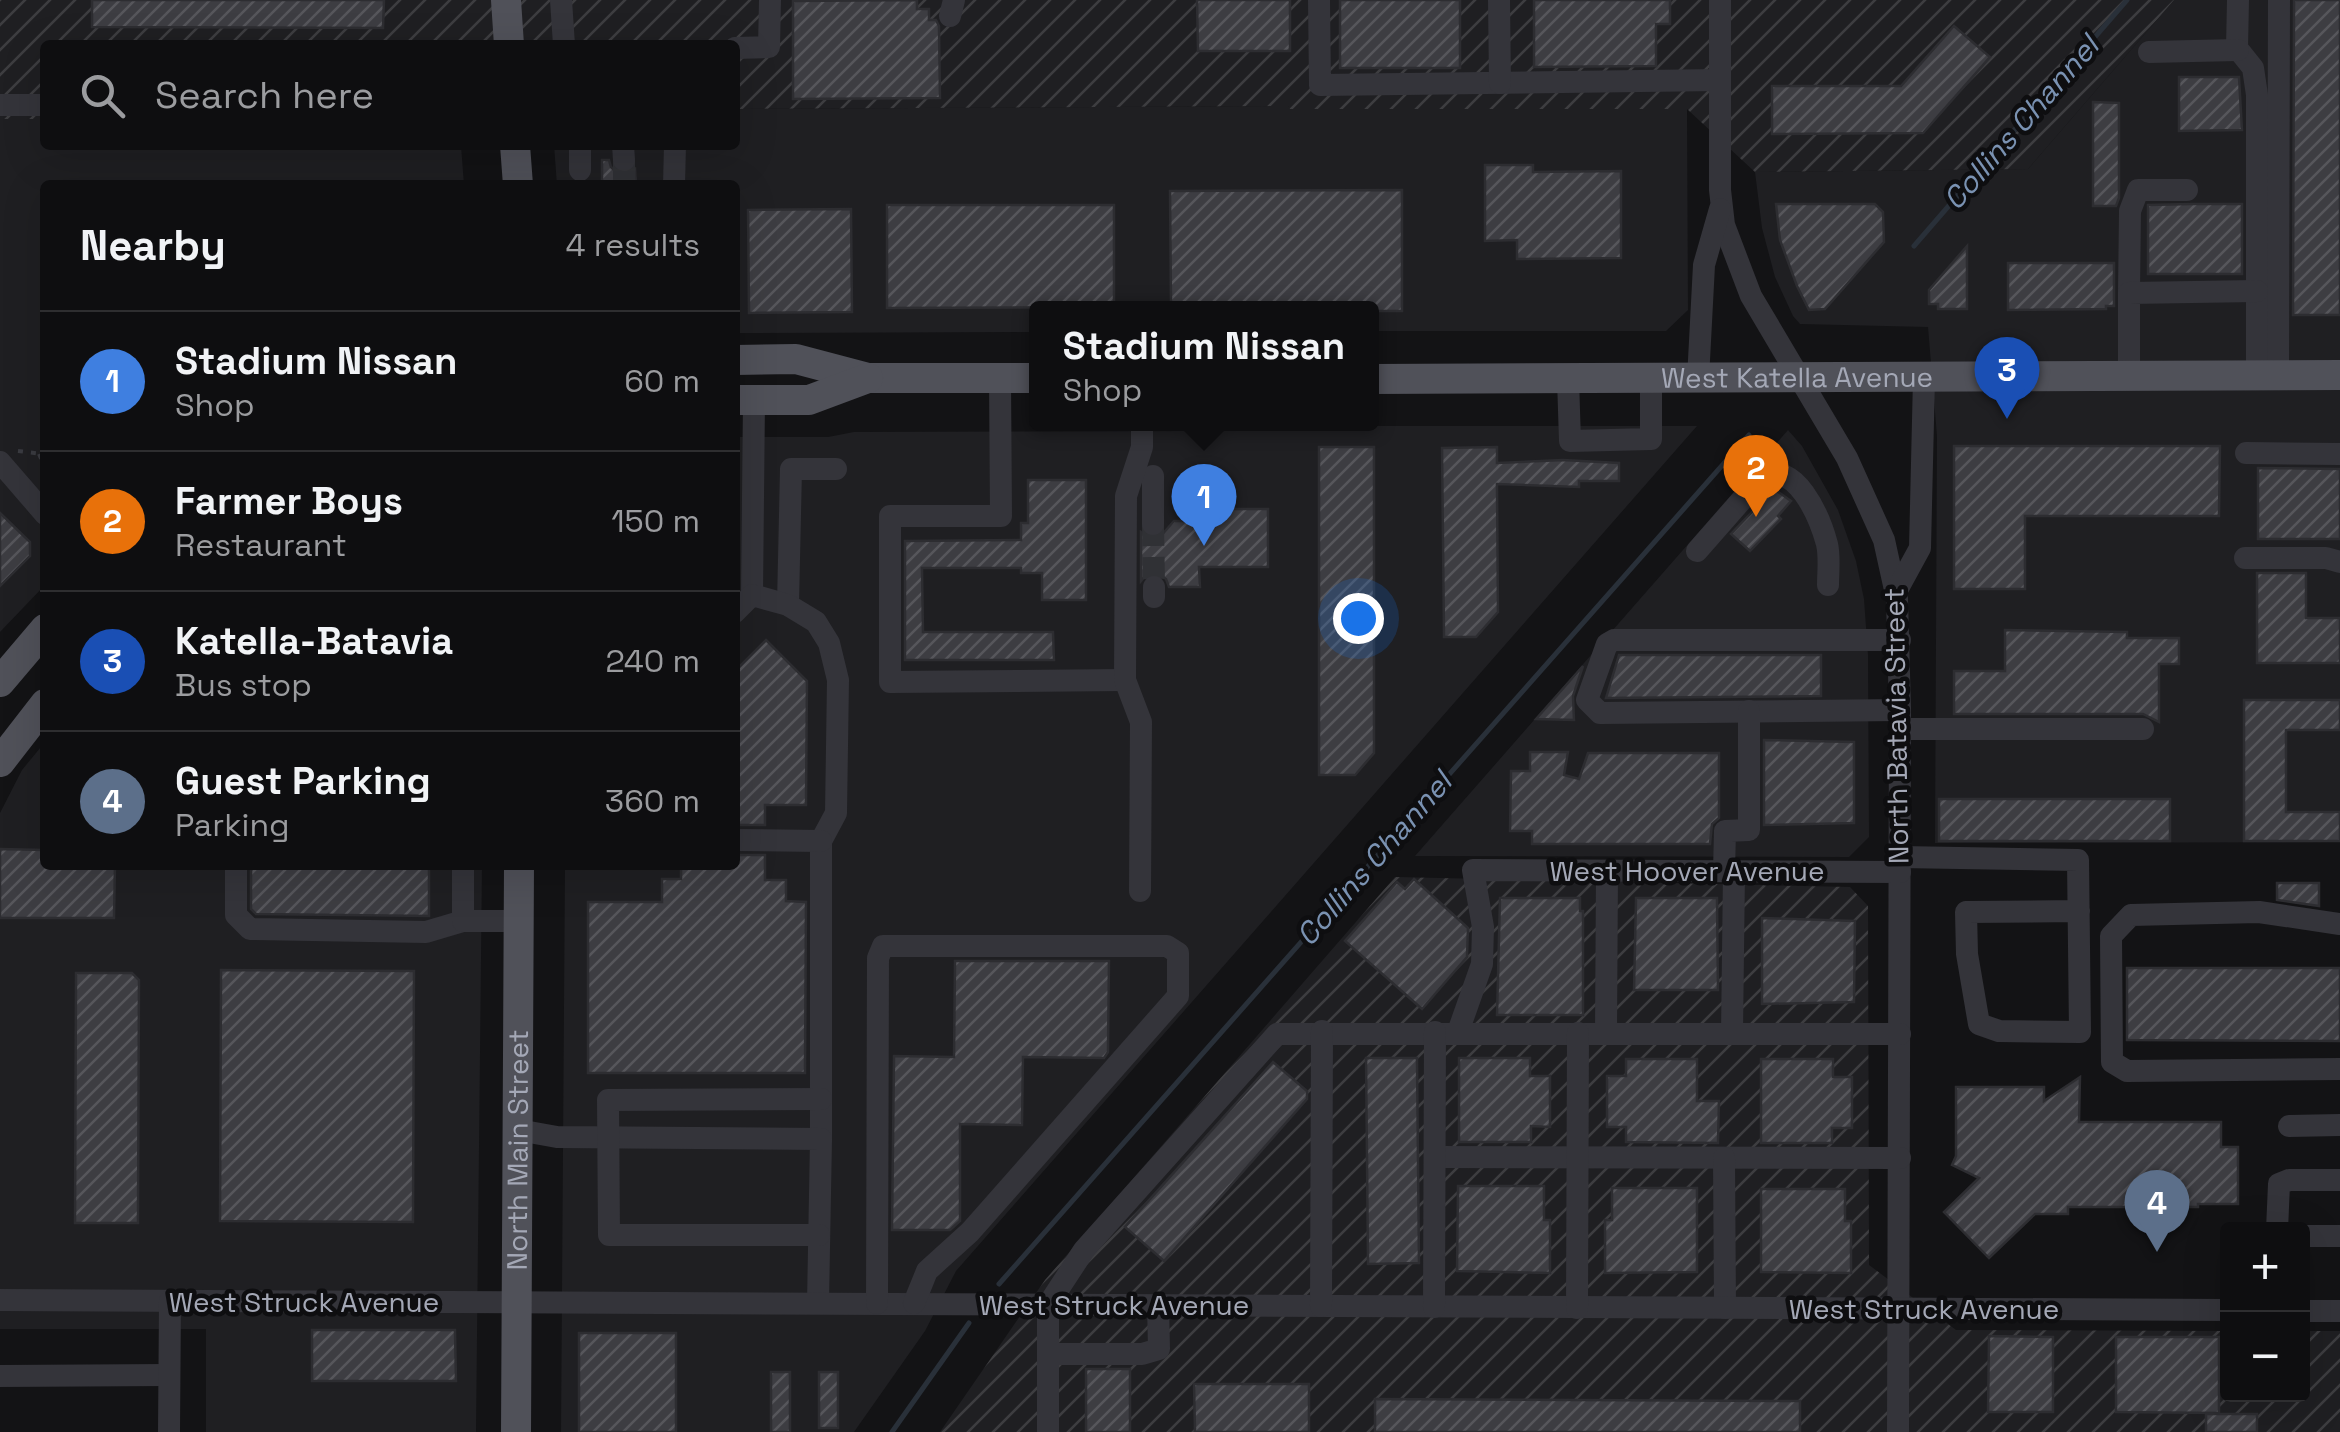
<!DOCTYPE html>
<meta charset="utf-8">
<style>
body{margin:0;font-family:"Space Grotesk",sans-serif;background:#1c1c1e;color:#f1f3f6}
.controls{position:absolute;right:30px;bottom:30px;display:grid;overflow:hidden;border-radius:10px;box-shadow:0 10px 40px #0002}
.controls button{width:90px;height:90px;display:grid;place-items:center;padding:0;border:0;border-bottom:2px solid #2e2e30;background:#0e0e10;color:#f1f3f6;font:50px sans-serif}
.you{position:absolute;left:1358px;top:618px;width:35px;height:35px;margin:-25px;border:8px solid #fff;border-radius:50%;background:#1a73e8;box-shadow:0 0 0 15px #1a73e833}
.badge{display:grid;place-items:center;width:65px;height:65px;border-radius:50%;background:#f7c829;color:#fff;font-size:32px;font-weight:700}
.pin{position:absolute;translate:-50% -82px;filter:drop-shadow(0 2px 5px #0008)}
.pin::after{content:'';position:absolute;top:52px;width:35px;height:30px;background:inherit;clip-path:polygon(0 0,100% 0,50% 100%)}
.popup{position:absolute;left:1029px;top:301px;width:350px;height:130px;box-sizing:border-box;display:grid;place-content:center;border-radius:10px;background:#0e0e10;filter:drop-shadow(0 2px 8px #0005);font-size:32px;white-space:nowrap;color:#9b9c9f}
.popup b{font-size:38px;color:#f1f3f6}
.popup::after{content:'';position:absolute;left:50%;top:100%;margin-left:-20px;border:20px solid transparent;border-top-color:#0e0e10}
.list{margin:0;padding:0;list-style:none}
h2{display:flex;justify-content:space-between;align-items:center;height:130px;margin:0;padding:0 40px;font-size:42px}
h2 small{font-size:32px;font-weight:400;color:#9b9c9f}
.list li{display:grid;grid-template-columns:65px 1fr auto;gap:30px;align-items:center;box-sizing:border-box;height:140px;padding:0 40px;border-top:2px solid #2e2e30}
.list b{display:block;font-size:38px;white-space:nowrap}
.list p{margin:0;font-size:32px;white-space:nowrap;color:#9b9c9f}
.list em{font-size:32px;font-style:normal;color:#9b9c9f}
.icon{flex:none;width:55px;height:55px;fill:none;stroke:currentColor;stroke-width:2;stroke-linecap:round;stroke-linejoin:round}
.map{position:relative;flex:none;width:2340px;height:1432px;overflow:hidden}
.search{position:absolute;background:#0e0e10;box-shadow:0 10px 40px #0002;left:40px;top:40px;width:700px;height:110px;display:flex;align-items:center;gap:25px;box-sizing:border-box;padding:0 35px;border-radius:10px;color:#9b9c9f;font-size:38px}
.panel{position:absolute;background:#0e0e10;box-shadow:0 10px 40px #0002;left:40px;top:180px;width:700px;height:690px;border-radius:10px}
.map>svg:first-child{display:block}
</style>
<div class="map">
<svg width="2340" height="1432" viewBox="0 0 2340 1432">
<defs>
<pattern id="industrial-furrows" width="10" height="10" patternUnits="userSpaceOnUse" patternTransform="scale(2.5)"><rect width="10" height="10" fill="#1f1f22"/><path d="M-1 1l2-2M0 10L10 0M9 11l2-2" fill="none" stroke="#3d3d40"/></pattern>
<pattern id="building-hatch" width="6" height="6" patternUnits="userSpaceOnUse" patternTransform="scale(2.5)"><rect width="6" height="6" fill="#3d3d42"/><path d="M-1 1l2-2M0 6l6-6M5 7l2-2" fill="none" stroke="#56565b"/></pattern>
</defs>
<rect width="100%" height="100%" fill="#131315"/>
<g fill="#1f1f22">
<polygon points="2174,0 2340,0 2340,842 1935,843 1937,436 1928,327 1800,324 1793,316 1775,277 1762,228 1755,172 2028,169"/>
<polygon points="1288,106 1291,109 1687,109 1688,310 1666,331 1372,331 1372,308 1036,308 1036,332 739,333 735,329 735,185 557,185 554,145 735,145 735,109"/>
<polygon points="0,119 45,119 45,145 461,145 464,185 45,185 45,585 0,632"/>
<polygon points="1190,426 1697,426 956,1271 925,1331 854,1432 561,1432 565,865 735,865 735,437 828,437 854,432 1184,431"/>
<polygon points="1788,430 1802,446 1838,510 1856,561 1864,599 1868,655 1869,837 1849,857 1415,856"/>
<polygon points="45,742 45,865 482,865 476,1432 206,1432 206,1329 0,1329 0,813 22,770"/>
</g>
<g fill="url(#industrial-furrows)">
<polygon points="0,0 2174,0 2028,169 1755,172 1687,109 1290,109 1288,106 735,109 735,45 45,45 45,119 0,119"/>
<polygon points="1395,877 1850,887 1868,906 1869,1265 1956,1330 2227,1331 2228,1394 2302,1394 2303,1331 2340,1331 2340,1432 940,1432 1045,1280"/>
</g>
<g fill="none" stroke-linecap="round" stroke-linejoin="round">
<g stroke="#293039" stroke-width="5">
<polyline points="1914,246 2127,0"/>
<polyline points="999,1284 1749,435"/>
<polyline points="892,1432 969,1323"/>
</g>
</g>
<g fill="url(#building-hatch)" stroke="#2d2d31" stroke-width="2.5">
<polygon points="92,0 384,0 383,28 92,27"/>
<polygon points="917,0 917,9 929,9 929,20 936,20 939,26 940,98 793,99 793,1"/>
<polygon points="1197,0 1290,0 1290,51 1198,51"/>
<rect x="1340" y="0" width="120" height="68"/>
<polygon points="1534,0 1670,0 1670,24 1656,24 1656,66 1534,67"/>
<polygon points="2294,0 2340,0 2340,315 2293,315"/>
<polygon points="1954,26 1990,57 1923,133 1772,134 1772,86 1901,86"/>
<polygon points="2179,77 2239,77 2242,130 2179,131"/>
<polygon points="2093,102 2119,103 2119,198 2116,206 2093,206"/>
<polygon points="602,160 609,160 611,167 618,174 626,175 635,169 636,185 602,185"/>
<polygon points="1485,165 1533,165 1533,172 1621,171 1621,258 1517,259 1517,240 1485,241"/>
<polygon points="1402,190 1402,311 1372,311 1366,306 1334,308 1171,307 1170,191"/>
<polygon points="1776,204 1875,204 1883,212 1884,242 1825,309 1809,310 1797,286 1780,240"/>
<polygon points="2192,204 2242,204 2242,274 2148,274 2148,205"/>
<polygon points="887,205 1114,205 1114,307 887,308"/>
<polygon points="851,209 852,312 749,313 748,210"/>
<polygon points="1967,246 1967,309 1938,309 1938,304 1929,304 1929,290"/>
<polygon points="2008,263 2114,263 2114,306 2106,306 2106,309 2008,310"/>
<polygon points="1954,446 2220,446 2219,516 2025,516 2025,589 1954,589"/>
<polygon points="1319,447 1374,447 1374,753 1355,775 1319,775"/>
<polygon points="1497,447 1497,463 1563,460 1619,463 1619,481 1579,481 1579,487 1497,484 1498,612 1476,637 1444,637 1442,448"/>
<polygon points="2258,468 2340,469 2340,539 2258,539"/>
<polygon points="1028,480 1086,480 1086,600 1042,600 1042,573 1021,573 1021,568 922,568 923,632 1053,632 1054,660 905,660 905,541 1021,540 1021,523 1028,523"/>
<polygon points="1774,489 1791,501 1778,516 1781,519 1750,551 1731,534"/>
<polygon points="1189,509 1268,509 1268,567 1199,567 1200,587 1169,587 1166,579 1155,572 1146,575 1141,581 1141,532 1152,539 1160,537 1174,521 1189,521"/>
<polygon points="0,513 30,542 30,556 0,586"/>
<polygon points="2257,573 2306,573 2306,618 2340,618 2340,663 2257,663"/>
<polygon points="2005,630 2127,632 2127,638 2179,638 2179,664 2159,664 2159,722 2143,714 1954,714 1954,671 2005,671"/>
<polygon points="766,640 807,681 806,805 765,805 765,825 735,825 735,671"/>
<polygon points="1619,655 1821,655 1821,696 1606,698"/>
<polygon points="1583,666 1573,696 1574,720 1536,719"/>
<polygon points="2244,700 2340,700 2340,730 2286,730 2286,812 2340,812 2340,841 2244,841"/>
<polygon points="1764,740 1854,742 1854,823 1764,825"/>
<polygon points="1530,752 1568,752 1564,775 1579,779 1588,753 1719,753 1719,818 1712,824 1710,844 1532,844 1532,831 1510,831 1511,771 1530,771"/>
<rect x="1939" y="799" width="231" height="42"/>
<polygon points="0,849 45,850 45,865 115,865 114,918 0,918"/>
<polygon points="735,855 765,855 765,880 786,880 786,901 806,902 805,1073 588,1073 588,902 662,902 662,879 681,879 681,865 735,865"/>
<polygon points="251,865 429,865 429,916 256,914 251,909"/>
<polygon points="1414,879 1468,928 1467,957 1422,1009 1345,941 1397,882 1405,889"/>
<polygon points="2277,883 2319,883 2319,906 2277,900"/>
<polygon points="1500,898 1580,898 1580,911 1583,911 1583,1015 1497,1015"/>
<polygon points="1636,898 1717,898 1718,990 1634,990"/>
<polygon points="1762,918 1855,921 1854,1002 1762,1004"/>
<polygon points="955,961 1109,961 1108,1052 1104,1058 1023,1057 1022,1125 960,1124 960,1221 950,1230 892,1230 894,1056 954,1057"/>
<polygon points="2127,968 2340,968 2340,1041 2127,1040"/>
<polygon points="221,970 414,971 413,1222 220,1221"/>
<polygon points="76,973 132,973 139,980 138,1223 75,1223"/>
<polygon points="1366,1058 1417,1058 1419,1263 1368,1264"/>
<polygon points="1459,1058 1530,1058 1530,1076 1550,1076 1550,1127 1531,1126 1531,1142 1459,1142"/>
<polygon points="1626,1059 1697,1059 1697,1101 1719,1101 1718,1143 1626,1142 1626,1127 1607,1127 1607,1076 1626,1076"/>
<polygon points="1761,1059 1833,1059 1833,1077 1852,1077 1852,1128 1832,1128 1832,1143 1761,1143"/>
<polygon points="1273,1062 1307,1091 1307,1099 1164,1261 1125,1227"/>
<polygon points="2080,1077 2079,1122 2221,1122 2221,1147 2238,1147 2238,1204 2198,1204 2198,1207 2068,1207 2068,1214 2035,1214 1989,1258 1944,1212 1979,1178 1952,1165 1956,1156 1956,1087 2044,1087 2044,1101"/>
<polygon points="1458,1186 1544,1186 1544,1220 1550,1220 1550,1273 1457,1271"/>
<polygon points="1612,1188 1697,1188 1697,1272 1605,1273 1605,1220 1612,1220"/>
<polygon points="1761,1189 1845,1189 1845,1221 1851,1221 1851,1273 1761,1272"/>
<polygon points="312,1330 455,1330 456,1381 312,1381"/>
<rect x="579" y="1333" width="97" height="99"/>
<polygon points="1989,1336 2053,1337 2053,1412 1988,1412"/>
<polygon points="2116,1337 2219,1337 2219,1413 2116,1412"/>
<rect x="1086" y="1369" width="44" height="63"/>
<rect x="771" y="1372" width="19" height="60"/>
<rect x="819" y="1372" width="19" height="56"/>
<polygon points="1194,1384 1309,1384 1309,1432 1195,1432"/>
<polygon points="1375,1399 1800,1401 1800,1432 1375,1432"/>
<rect x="2206" y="1414" width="51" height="18"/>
</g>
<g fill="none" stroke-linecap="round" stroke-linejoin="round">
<g stroke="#303135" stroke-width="22" stroke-dasharray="22 11" stroke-linecap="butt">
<polyline points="624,160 624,185"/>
<polyline points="1153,524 1154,587"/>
</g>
<g stroke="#3a3b41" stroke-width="4" stroke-dasharray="5 8" stroke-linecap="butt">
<polyline points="18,451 43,454"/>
<polyline points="39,454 45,467"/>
</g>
<g stroke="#34343a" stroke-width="22">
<polyline points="561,0 564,45"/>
<polyline points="1319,0 1320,85 1720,80"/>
<polyline points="1499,0 1500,83"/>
<polyline points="1720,0 1720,190 1724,225 1751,296 1847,458 1884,540 1897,599 1900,710 1898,1432"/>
<polyline points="2238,0 2237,48 2253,68 2257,95 2257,376"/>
<polyline points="950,16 954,0"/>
<polyline points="735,48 769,47 770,0"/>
<polyline points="2149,52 2238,50"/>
<polyline points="0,105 45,105"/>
<polyline points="580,145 580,170"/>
<polyline points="623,145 624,160"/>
<polyline points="674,185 675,145"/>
<polyline points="2129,293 2130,211 2138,190 2187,190"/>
<polyline points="2278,376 2279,0"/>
<polyline points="2129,377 2129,293 2257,291"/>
<polyline points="1000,378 1001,516 890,516 890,682 1125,680"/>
<polyline points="1568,379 1570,441 1651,439 1651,379"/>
<polyline points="1698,379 1704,265 1720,209"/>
<polyline points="2246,453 2340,454"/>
<polyline points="0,462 45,514"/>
<polyline points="1153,476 1153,524"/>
<path d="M1697 551 1761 478C1795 457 1820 518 1827 544 1830 557 1828 572 1828 585"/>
<polyline points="2245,558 2326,558 2340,562"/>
<polyline points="1154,587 1154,597"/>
<polyline points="1896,592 1920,548 1924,378"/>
<polyline points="752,595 754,400"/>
<polyline points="788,605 791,469 836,469"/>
<polyline points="735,612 752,595 788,605 816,622 829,643 838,680 836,813 821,841 821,1139"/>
<polyline points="1900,640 1614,640 1607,644 1587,700 1600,713 1900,710"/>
<polyline points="1900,729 2143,729"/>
<polyline points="735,840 821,841"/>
<polyline points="1900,857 2078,860 2080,1032 1999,1031 1979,1024 1967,954 1966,912 2079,911"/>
<polyline points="236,865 236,915 250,929 426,932 463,921"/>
<polyline points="463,865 463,921 519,921"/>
<polyline points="1724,871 1725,831 1749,830 1749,711"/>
<polyline points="1140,891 1141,722 1125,680 1126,496 1142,447 1142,424"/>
<polyline points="2340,924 2259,912 2131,915 2111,936 2112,1062 2127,1071 2340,1069"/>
<polyline points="1458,1032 1482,964 1483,927 1473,870 1900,872"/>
<polyline points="1606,1033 1607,871"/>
<polyline points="1732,1034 1734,871"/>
<polyline points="2289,1126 2340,1125"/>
<polyline points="518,1130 557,1137 821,1139 818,1303"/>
<polyline points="1435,1157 1900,1158"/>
<polyline points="1724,1158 1725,1308"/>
<polyline points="2277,1230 2279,1184 2289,1180 2340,1180"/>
<polyline points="819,1235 609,1235 608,1100 821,1099"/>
<polyline points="2302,1236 2340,1236"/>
<polyline points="0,1300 2228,1310"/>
<polyline points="877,1303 878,958 883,946 1167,946 1178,953 1178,996 970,1232 927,1271 914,1303"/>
<polyline points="1048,1305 1084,1250 1277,1034 1900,1034"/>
<polyline points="1321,1306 1322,1031"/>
<polyline points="1434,1307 1435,1032"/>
<polyline points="1577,1308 1578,1033"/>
<polyline points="2302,1311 2340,1311"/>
<polyline points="1048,1354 1142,1354 1159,1349 1158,1305"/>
<polyline points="0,1376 169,1375"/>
<polyline points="169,1432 170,1301"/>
<polyline points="1048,1432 1048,1305"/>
</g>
<g stroke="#505159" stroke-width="30">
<polyline points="506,0 509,45"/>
<polyline points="515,145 518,185"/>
<polyline points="735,360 796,359 868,378 1036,378"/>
<path id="s1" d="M1372 379 2340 375"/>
<polyline points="735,400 809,400 868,378"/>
<polyline points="0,682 45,629"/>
<polyline points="0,762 45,704"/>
<path id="s2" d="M516 1432 519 865"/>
</g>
</g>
<g text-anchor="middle" stroke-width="9" stroke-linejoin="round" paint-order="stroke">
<g font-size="28" fill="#a4a8b6" stroke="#0e0e10">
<text dy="10" stroke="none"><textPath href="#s1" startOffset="425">West Katella Avenue</textPath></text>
<text transform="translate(1896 726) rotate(-91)" y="10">North Batavia Street</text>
<text x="1687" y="881">West Hoover Avenue</text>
<text dy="10" stroke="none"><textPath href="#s2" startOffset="282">North Main Street</textPath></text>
<text x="304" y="1312">West Struck Avenue</text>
<text x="1114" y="1315">West Struck Avenue</text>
<text x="1924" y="1319">West Struck Avenue</text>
</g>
<g font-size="30" font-style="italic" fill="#7a92b2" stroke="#0e0e10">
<text transform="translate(2021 123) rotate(-49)" y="10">Collins Channel</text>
<text transform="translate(1374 859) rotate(-49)" y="10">Collins Channel</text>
</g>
</g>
</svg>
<div class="controls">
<button>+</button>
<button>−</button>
</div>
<div class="you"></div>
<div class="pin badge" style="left:1204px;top:546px;background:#3f7fe0">1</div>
<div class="popup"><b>Stadium Nissan</b>Shop</div>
<div class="pin badge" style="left:1756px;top:517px;background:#e8710a">2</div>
<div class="pin badge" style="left:2007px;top:419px;background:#1a4fb4">3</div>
<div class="pin badge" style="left:2157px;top:1252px;background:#5c6f8a">4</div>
<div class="search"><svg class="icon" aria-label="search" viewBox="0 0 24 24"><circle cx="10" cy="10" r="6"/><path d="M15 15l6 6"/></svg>Search here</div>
<section class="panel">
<h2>Nearby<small>4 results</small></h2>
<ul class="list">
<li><span class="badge" style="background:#3f7fe0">1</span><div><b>Stadium Nissan</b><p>Shop</p></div><em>60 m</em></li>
<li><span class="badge" style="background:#e8710a">2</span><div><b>Farmer Boys</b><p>Restaurant</p></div><em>150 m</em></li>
<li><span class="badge" style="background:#1a4fb4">3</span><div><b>Katella-Batavia</b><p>Bus stop</p></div><em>240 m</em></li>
<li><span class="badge" style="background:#5c6f8a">4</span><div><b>Guest Parking</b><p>Parking</p></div><em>360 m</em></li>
</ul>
</section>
</div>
